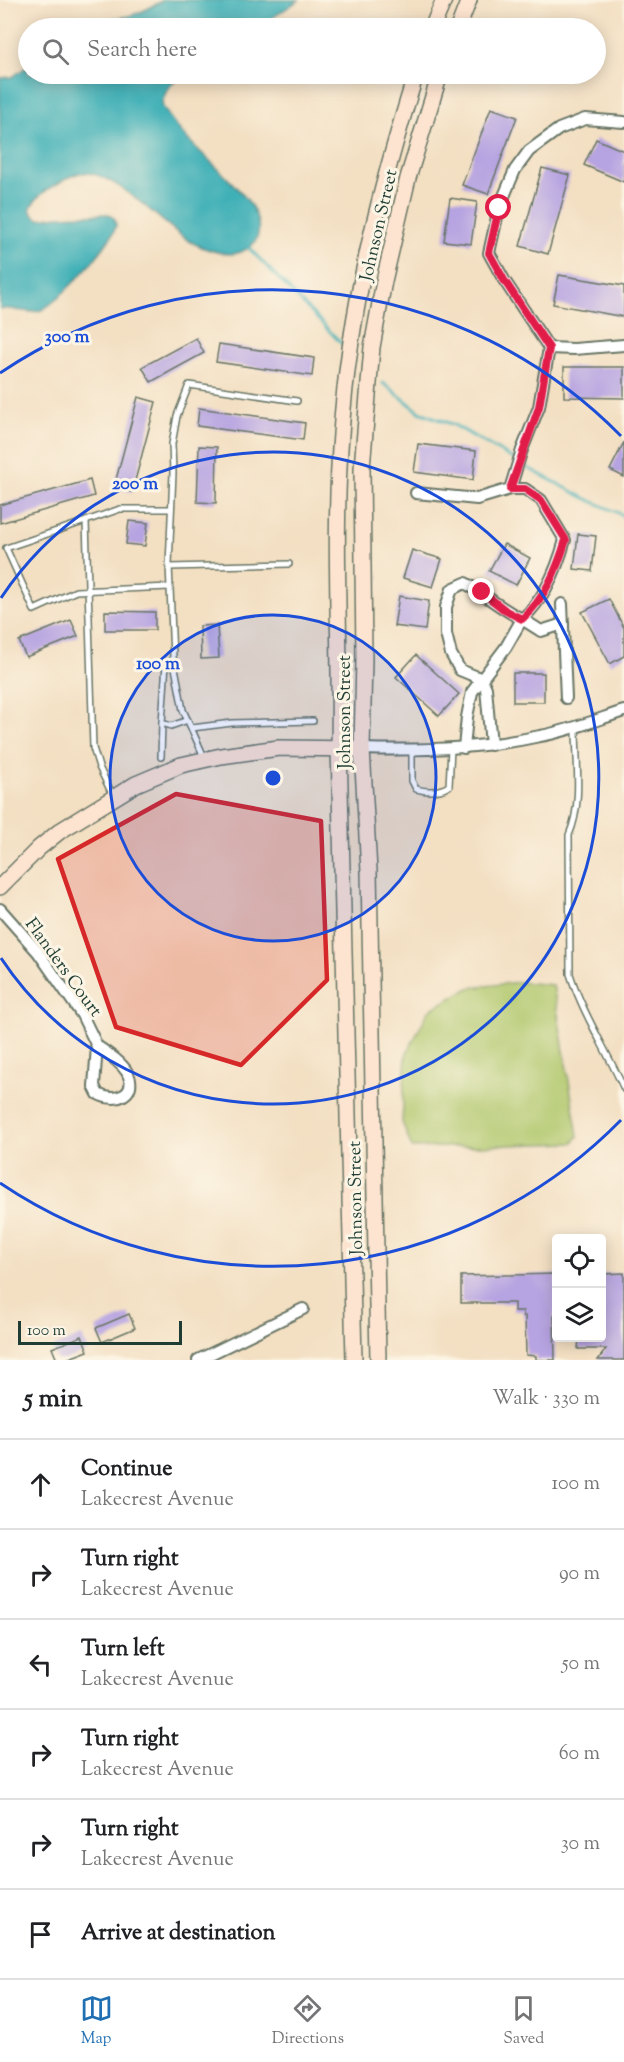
<!DOCTYPE html>
<meta charset="utf-8">
<style>
body{margin:0;font-family:"Sorts Mill Goudy",serif;background:#f6f6f6;color:#202124}
.controls{position:absolute;right:18px;bottom:18px;display:grid;overflow:hidden;border-radius:6px;box-shadow:0 3px 15px #0003}
.controls button{width:54px;height:54px;display:grid;place-items:center;padding:0;border:0;border-bottom:2px solid #e0e0e0;background:#fff;color:#202124;font:30px sans-serif}
.scale{position:absolute;left:18px;bottom:15px;width:164px;box-sizing:border-box;padding-left:6px;border:3px solid #1f3d34;border-top:0;font-size:16px;line-height:21px;white-space:nowrap;color:#1f3d34;-webkit-text-stroke:4px #fcf5e5;paint-order:stroke}
.stop{position:absolute;width:18px;height:18px;margin:-14px;border:4px solid #e11d48;border-radius:50%;background:#fff}
.stop.end{background:#e11d48;border-color:#fff;box-shadow:0 2px 6px #0008}
.list{margin:0;padding:0;list-style:none}
h2{display:flex;justify-content:space-between;align-items:center;height:78px;margin:0;padding:0 24px;font-size:26px}
h2 small{font-size:20px;font-weight:400;color:#757577}
.list li{display:grid;grid-template-columns:39px 1fr auto;gap:18px;align-items:center;box-sizing:border-box;height:90px;padding:0 24px;border-top:2px solid #e0e0e0}
.list b{display:block;font-size:22px;white-space:nowrap}
.list p{margin:0;font-size:20px;white-space:nowrap;color:#757577}
.list em{font-size:20px;font-style:normal;color:#757577}
.icon{flex:none;width:33px;height:33px;fill:none;stroke:currentColor;stroke-width:2;stroke-linecap:round;stroke-linejoin:round}
.map{position:relative;flex:none;width:624px;height:1360px;overflow:hidden}
.search{position:absolute;background:#fff;box-shadow:0 3px 15px #0003;left:18px;right:18px;top:18px;height:66px;display:flex;align-items:center;gap:15px;box-sizing:border-box;padding:0 21px;border-radius:33px;color:#757577;font-size:22px}
.sheet{height:618px;background:#fff}
nav{display:flex;justify-content:space-around;align-items:center;box-sizing:border-box;height:84px;border-top:2px solid #e0e0e0;background:#fff;font-size:16px;color:#757577}
nav a{display:grid;justify-items:center;gap:3px}
nav .on{color:#1f6fb2}
.map>svg:first-child{display:block}
</style>
<div class="map">
<svg width="624" height="1360" viewBox="0 0 624 1360">
<rect width="100%" height="100%" fill="#fcf5e5"/>
<filter id="ink" filterUnits="userSpaceOnUse"><feTurbulence type="fractalNoise" baseFrequency=".0167" numOctaves="2"/><feDisplacementMap in="SourceGraphic" scale="12" xChannelSelector="R" yChannelSelector="G"/><feConvolveMatrix kernelMatrix="1 2 1 2 8 2 1 2 1" color-interpolation-filters="sRGB"/></filter>
<filter id="wash" filterUnits="userSpaceOnUse"><feTurbulence type="fractalNoise" baseFrequency=".008" numOctaves="4" result="noise"/><feDisplacementMap in="SourceGraphic" scale="24" xChannelSelector="R" yChannelSelector="G"/><feGaussianBlur stdDeviation="1.35" result="paint"/><feColorMatrix in="noise" values="0 0 0 0 0 0 0 0 0 0 0 0 0 0 0 0 0 1.4 0 .05"/><feComposite in="paint" operator="in"/></filter>
<g filter="url(#wash)">
<rect width="100%" height="100%" fill="#f3dfc2"/>
<polygon fill="#b0c76c" stroke="#688250" stroke-width="1.5" points="519,982 553,985 578,1136 573,1143 412,1148 402,1122 406,1055 429,1010 469,988"/>
<g fill="#3fb0b7" stroke="#2f7676" stroke-width="1.5">
<path d="M163 0H299L257 28H73C91 20 110 21 129 16 141 13 152 7 163 0Z"/>
<path d="M28 66V74H185C172 81 164 90 162 105 183 143 222 167 248 201 257 213 265 234 251 246 245 251 238 254 230 254 217 253 202 248 191 242 163 226 114 169 80 173 72 174 62 182 55 185 44 191 34 199 30 210L33 215 39 219 58 216 108 214C112 216 116 219 116 224 116 240 56 305 41 310 29 315 13 307 0 309V78L12 77Z"/>
</g>
<g fill="none" stroke-linecap="round" stroke-linejoin="round">
<g stroke="#3fb0b7" stroke-width="3">
<polyline points="247,246 343,345"/>
<polyline points="383,383 420,412 454,425 515,460"/>
<polyline points="520,464 587,499 623,515 624,519"/>
</g>
</g>
<g id="blocks">
<g fill="#b6a3e1">
<polygon points="491,108 517,117 488,194 462,185"/>
<polygon points="596,139 624,151 624,182 584,165"/>
<polygon points="542,168 570,175 548,254 520,246"/>
<polygon points="450,198 477,202 471,244 444,241"/>
<polygon points="559,275 624,286 624,317 553,304"/>
<polygon points="196,338 204,353 151,382 142,367"/>
<polygon points="219,344 314,358 312,376 216,362"/>
<polygon points="564,367 624,367 624,398 564,397"/>
<polygon points="138,397 156,402 132,492 114,487"/>
<polygon points="199,408 305,423 303,440 197,426"/>
<polygon points="624,442 624,477 610,470"/>
<polygon points="418,444 476,451 473,480 414,472"/>
<polygon points="199,446 217,447 216,503 197,502"/>
<polygon points="90,480 94,496 0,523 0,505"/>
<polygon points="129,521 148,523 145,546 126,544"/>
<polygon points="578,534 596,536 592,571 574,569"/>
<polygon points="504,544 530,558 516,585 489,571"/>
<polygon points="412,550 442,559 433,587 403,578"/>
<polygon points="399,596 429,601 425,630 394,626"/>
<polygon points="609,599 624,628 624,656 610,664 582,612"/>
<polygon points="105,611 155,612 155,630 105,630"/>
<polygon points="71,620 78,636 26,657 19,641"/>
<polygon points="217,625 219,658 201,659 200,626"/>
<polygon points="416,655 459,694 439,716 396,677"/>
<rect x="513" y="673" width="31" height="29"/>
<polygon points="624,1273 624,1360 598,1360 606,1349 578,1349 579,1338 602,1338 602,1274"/>
<polygon points="556,1274 556,1310 555,1316 554,1316 555,1360 536,1360 536,1356 526,1355 525,1316 523,1316 523,1311 514,1311 514,1303 461,1303 461,1276"/>
<polygon points="129,1314 135,1328 102,1342 96,1328"/>
<polygon points="82,1336 88,1351 64,1360 57,1360 52,1348"/>
</g>
</g>
</g>
<g filter="url(#ink)">
<use href="#blocks" fill-opacity="0" stroke="#697666" stroke-width="1.5"/>
<g fill="none" stroke-linecap="round" stroke-linejoin="round">
<g stroke="#697666" stroke-width="8">
<g id="lane">
<polyline points="86,521 6,548 34,610 76,591 170,587"/>
<polyline points="169,567 289,564"/>
<polyline points="166,663 162,723 171,726 188,720"/>
<path d="M576 727C576 762 583 803 569 835L570 974C583 1014 607 1051 624 1089"/>
<polyline points="192,728 232,723 313,721"/>
<path d="M412 750V781L416 789C427 792 439 792 449 786L451 749"/>
<polyline points="161,757 162,723"/>
<polyline points="205,759 183,710 173,657 169,565 173,473 172,444 177,416 189,385 297,401"/>
<polyline points="113,796 99,767 93,748 86,521 120,509 171,509"/>
</g>
</g>
<g stroke="#697666" stroke-width="14">
<g id="street">
<polyline points="624,122 585,119 559,129 529,151 515,170 499,208 489,253 504,280 549,348 574,349 624,345"/>
<polyline points="416,493 477,499 510,489 522,450 539,407 549,348"/>
<polyline points="562,604 566,698"/>
<path d="M491 745 486 688 482 679 460 670 451 654 446 634V607L452 589 465 583C485 594 501 609 522 619 545 599 557 569 565 540L541 500 525 489H510"/>
<polyline points="464,748 467,717 472,692 506,647 522,619 541,631 563,624"/>
<path d="M362 749C422 751 481 749 540 736 569 731 596 720 624 711"/>
<path d="M0 909 38 952 82 1015 97 1046 94 1086 98 1094C116 1104 139 1094 127 1072 120 1061 107 1053 97 1046"/>
<polyline points="198,1360 303,1309"/>
</g>
</g>
<g stroke="#697666" stroke-width="18">
<g id="secondary">
<polyline points="432,28 444,0"/>
<polyline points="458,28 469,0"/>
<polyline points="0,887 39,848 60,831 136,784 181,765 221,756 279,748 362,749"/>
<path d="M354 1360 339 748C341 644 333 538 341 434 349 311 379 191 416 74"/>
<polyline points="378,1360 369,871 362,749 364,659 362,468 372,347 384,281 408,178 440,74"/>
</g>
</g>
<use href="#lane" stroke="#fff" stroke-width="5"/>
<use href="#street" stroke="#fff" stroke-width="10"/>
<use href="#secondary" stroke="#fde4d0" stroke-width="15"/>
</g>
</g>
<g fill="none" stroke-linecap="round" stroke-linejoin="round" filter="url(#ink)">
<path stroke="#e11d48" stroke-width="8" d="M482 592 506 611 522 619C545 599 557 569 566 540L541 500 525 489H510L539 407 549 348 504 280 489 253 499 208"/>
</g>
<path fill="#d62828" fill-opacity="0.2" stroke="#d62828" stroke-width="4.5" stroke-linejoin="round" d="M176 794 321 821 327 980 241 1065 116 1027 58 859Z"/>
<circle cx="273" cy="778" r="163" fill="#1d4ed8" fill-opacity=".12"/>
<g fill="none" stroke="#1d4ed8" stroke-width="3">
<circle cx="273" cy="778" r="163"/>
<path d="M1 598A326 326 0 1 1 1 958"/>
<path d="M621 1120A488 488 0 0 1 0 1183M0 373A488 488 0 0 1 621 436"/>
</g>
<g text-anchor="middle" stroke-width="6" stroke-linejoin="round" paint-order="stroke">
<g font-size="18" fill="#1f3d34" stroke="#fcf5e5">
<text transform="translate(378 225) rotate(-77)" y="6">Johnson Street</text>
<text transform="translate(344 712) rotate(-90)" y="6">Johnson Street</text>
<text transform="translate(64 967) rotate(54)" y="6">Flanders Court</text>
<text transform="translate(355 1198) rotate(-91)" y="6">Johnson Street</text>
</g>
</g>
<circle cx="273" cy="778" r="9" fill="#1d4ed8" stroke="#fcf5e5" stroke-width="3"/>
<g font-size="18" text-anchor="middle" font-weight="bold" fill="#1d4ed8" stroke="#fcf5e5" stroke-width="6" stroke-linejoin="round" paint-order="stroke">
<text x="67" y="342">300 m</text>
<text x="135" y="489">200 m</text>
<text x="158" y="669">100 m</text>
</g>
</svg>
<div class="controls">
<button><svg class="icon" aria-label="locate" viewBox="0 0 24 24"><circle cx="12" cy="12" r="6"/><path d="M12 2v4M12 18v4M2 12h4M18 12h4"/></svg></button>
<button><svg class="icon" aria-label="layers" viewBox="0 0 24 24"><path d="M12 4l9 5-9 5-9-5zM3 14l9 5 9-5"/></svg></button>
</div>
<div class="scale">100 m</div>
<div class="stop" style="left:499px;top:208px"></div>
<div class="stop end" style="left:482px;top:592px"></div>
<div class="search"><svg class="icon" aria-label="search" viewBox="0 0 24 24"><circle cx="10" cy="10" r="6"/><path d="M15 15l6 6"/></svg>Search here</div>
</div>
<section class="sheet">
<h2>5 min<small>Walk · 330 m</small></h2>
<ul class="list">
<li><svg class="icon" aria-label="ahead" viewBox="0 0 24 24"><path d="M12 20V5M6 11l6-6 6 6"/></svg><div><b>Continue</b><p>Lakecrest Avenue</p></div><em>100 m</em></li>
<li><svg class="icon" aria-label="right" viewBox="0 0 24 24"><path d="M7 20v-9h11M14 6l5 5-5 5"/></svg><div><b>Turn right</b><p>Lakecrest Avenue</p></div><em>90 m</em></li>
<li><svg class="icon" aria-label="left" viewBox="0 0 24 24"><path d="M17 20v-9H6M10 6l-5 5 5 5"/></svg><div><b>Turn left</b><p>Lakecrest Avenue</p></div><em>50 m</em></li>
<li><svg class="icon" aria-label="right" viewBox="0 0 24 24"><path d="M7 20v-9h11M14 6l5 5-5 5"/></svg><div><b>Turn right</b><p>Lakecrest Avenue</p></div><em>60 m</em></li>
<li><svg class="icon" aria-label="right" viewBox="0 0 24 24"><path d="M7 20v-9h11M14 6l5 5-5 5"/></svg><div><b>Turn right</b><p>Lakecrest Avenue</p></div><em>30 m</em></li>
<li><svg class="icon" aria-label="arrive" viewBox="0 0 24 24"><path d="M6 21V4h12l-3 4 3 4H6"/></svg><div><b>Arrive at destination</b></div></li>
</ul>
</section>
<nav>
<a class="on"><svg class="icon" aria-label="map" viewBox="0 0 24 24"><path d="M3 6l6-2 6 2 6-2v14l-6 2-6-2-6 2zM9 4v14M15 6v14"/></svg>Map</a>
<a><svg class="icon" aria-label="directions" viewBox="0 0 24 24"><path d="M12 3l9 9-9 9-9-9zM9 14v-3h6M13 9l2 2-2 2"/></svg>Directions</a>
<a><svg class="icon" aria-label="saved" viewBox="0 0 24 24"><path d="M7 4h10v16l-5-4-5 4z"/></svg>Saved</a>
</nav>
